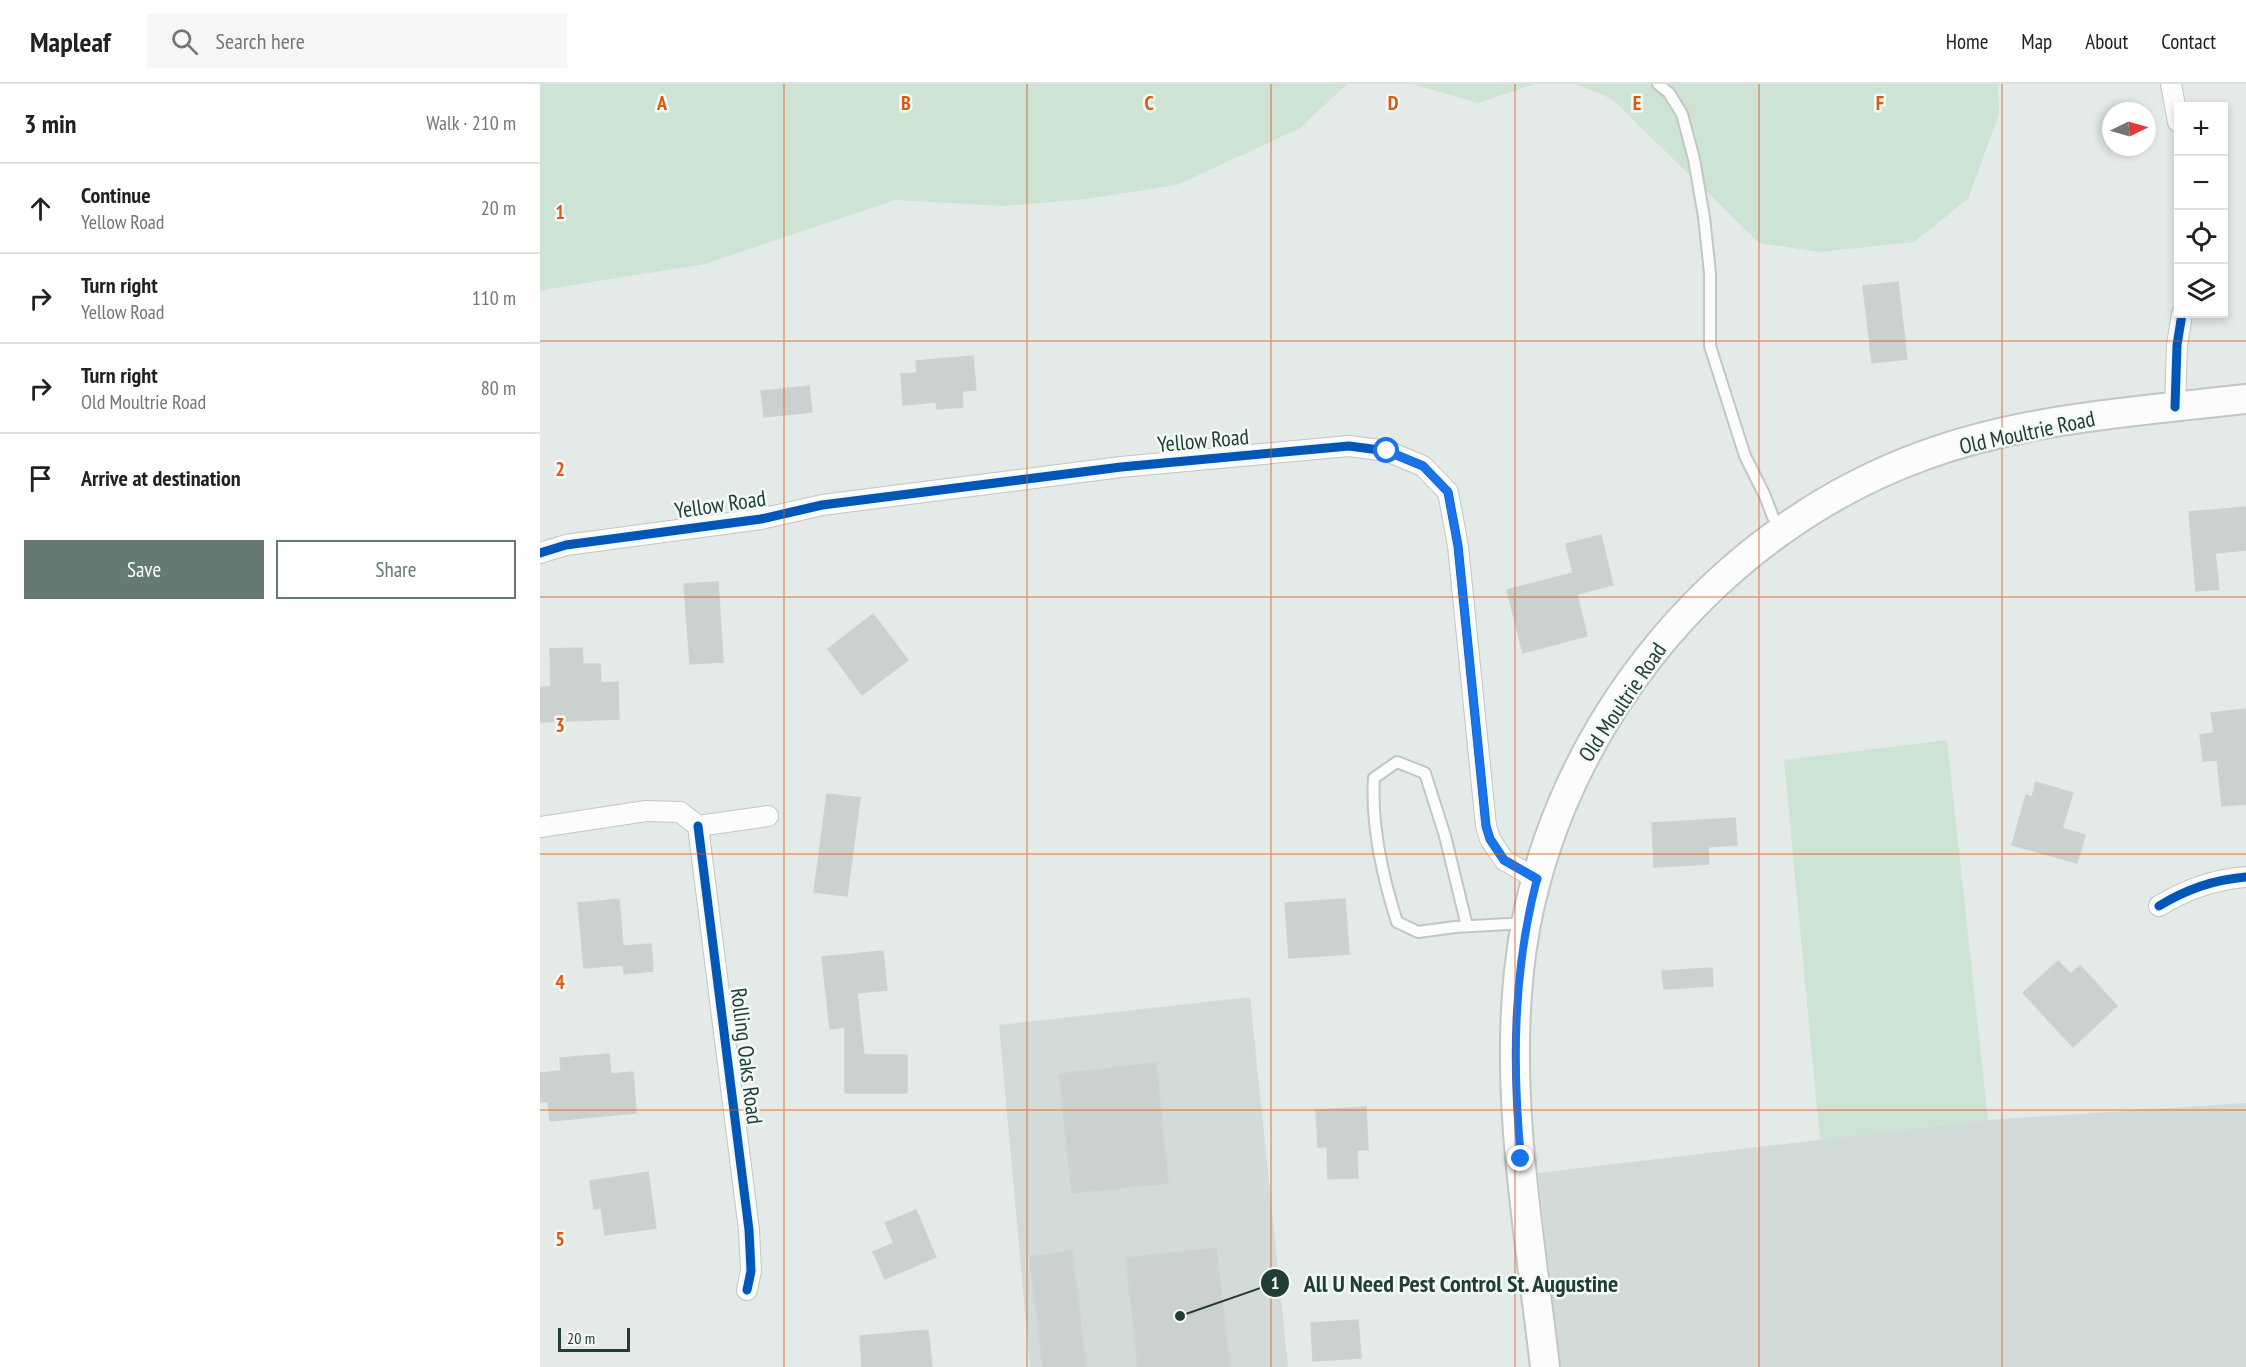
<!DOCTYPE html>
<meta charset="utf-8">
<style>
body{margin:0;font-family:"PT Sans Narrow",sans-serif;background:#f6f6f6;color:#202124}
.controls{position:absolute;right:18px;top:18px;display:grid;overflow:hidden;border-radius:0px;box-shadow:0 3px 9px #0003}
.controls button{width:54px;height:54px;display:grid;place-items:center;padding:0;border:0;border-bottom:2px solid #e0e0e0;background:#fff;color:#202124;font:30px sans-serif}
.compass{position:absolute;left:1562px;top:18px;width:54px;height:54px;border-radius:50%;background:#fff;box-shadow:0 3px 9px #0003;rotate:85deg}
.scale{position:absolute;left:18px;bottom:15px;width:72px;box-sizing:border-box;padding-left:6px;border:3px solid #213e36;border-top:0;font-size:16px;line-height:21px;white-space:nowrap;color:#213e36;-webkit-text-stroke:4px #f2f9f6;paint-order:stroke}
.stop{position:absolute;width:18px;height:18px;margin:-14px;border:4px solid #1a73e8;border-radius:50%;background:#fff}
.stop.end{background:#1a73e8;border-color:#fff;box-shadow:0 2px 6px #0008}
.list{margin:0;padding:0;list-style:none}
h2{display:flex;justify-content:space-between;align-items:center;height:78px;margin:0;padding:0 24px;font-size:26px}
h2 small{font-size:20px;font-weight:400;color:#757577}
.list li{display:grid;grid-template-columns:39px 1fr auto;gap:18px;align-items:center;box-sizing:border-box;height:90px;padding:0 24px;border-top:2px solid #e0e0e0}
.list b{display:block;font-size:22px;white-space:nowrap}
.list p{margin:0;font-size:20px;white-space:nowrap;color:#757577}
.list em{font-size:20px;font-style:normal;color:#757577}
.actions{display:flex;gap:12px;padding:18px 24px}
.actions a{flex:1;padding:14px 0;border:2px solid #657a74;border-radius:0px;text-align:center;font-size:21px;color:#657a74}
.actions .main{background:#657a74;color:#fff}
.icon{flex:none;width:33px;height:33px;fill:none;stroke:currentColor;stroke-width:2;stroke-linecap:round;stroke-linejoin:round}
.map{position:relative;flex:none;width:1706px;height:1283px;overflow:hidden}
header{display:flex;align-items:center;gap:36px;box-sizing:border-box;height:84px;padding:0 30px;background:#fff;border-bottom:2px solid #e0e0e0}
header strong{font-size:28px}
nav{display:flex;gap:33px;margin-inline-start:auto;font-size:21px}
.search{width:420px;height:54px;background:#f6f6f6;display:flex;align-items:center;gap:15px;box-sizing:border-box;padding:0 21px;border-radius:0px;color:#757577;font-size:22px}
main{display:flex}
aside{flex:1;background:#fff}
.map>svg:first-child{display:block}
</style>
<header>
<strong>Mapleaf</strong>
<div class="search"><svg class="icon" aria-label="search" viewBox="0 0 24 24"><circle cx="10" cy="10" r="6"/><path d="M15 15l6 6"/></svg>Search here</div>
<nav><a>Home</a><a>Map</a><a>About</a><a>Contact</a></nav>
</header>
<main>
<aside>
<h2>3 min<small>Walk · 210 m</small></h2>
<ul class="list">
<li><svg class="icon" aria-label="ahead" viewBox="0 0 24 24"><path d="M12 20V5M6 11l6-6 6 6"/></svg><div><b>Continue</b><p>Yellow Road</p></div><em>20 m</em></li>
<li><svg class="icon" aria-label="right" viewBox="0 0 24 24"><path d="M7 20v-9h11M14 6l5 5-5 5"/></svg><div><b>Turn right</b><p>Yellow Road</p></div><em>110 m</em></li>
<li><svg class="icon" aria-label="right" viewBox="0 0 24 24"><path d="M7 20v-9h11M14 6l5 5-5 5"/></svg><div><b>Turn right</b><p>Old Moultrie Road</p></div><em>80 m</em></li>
<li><svg class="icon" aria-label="arrive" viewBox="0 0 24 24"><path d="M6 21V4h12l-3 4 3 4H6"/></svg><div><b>Arrive at destination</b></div></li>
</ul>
<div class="actions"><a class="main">Save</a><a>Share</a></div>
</aside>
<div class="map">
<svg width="1706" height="1283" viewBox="0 0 1706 1283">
<rect width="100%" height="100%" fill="#e4eae7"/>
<g fill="#d2dbd7">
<polygon points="710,913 748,1283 490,1283 459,941"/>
<polygon points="1706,1019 1706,1283 1020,1283 998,1089 1448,1036"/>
</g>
<g fill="#cde3d4">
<polygon points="0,0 807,0 760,44 637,101 545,115 464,122 355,116 165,180 8,205 0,208"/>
<polygon points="872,0 995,0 938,19"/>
<polygon points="1036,0 1458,0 1459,30 1428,115 1374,158 1279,168 1219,159 1072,15"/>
<polygon points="1407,656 1448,1036 1280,1056 1244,676"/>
</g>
<g fill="#cbd1cf" stroke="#cdd3d0" stroke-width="1.5">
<polygon points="1358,198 1367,275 1332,279 1323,202"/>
<polygon points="433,272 436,306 422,307 423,323 397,325 396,318 363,321 361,290 377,289 376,277"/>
<polygon points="269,302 272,328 224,333 221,307"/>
<polygon points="1706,423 1706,466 1675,469 1679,505 1656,507 1649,428"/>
<polygon points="1061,451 1073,501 1037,510 1047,552 983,569 967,506 1033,489 1026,460"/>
<polygon points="178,498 183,578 150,580 144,500"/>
<polygon points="333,530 368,576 322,611 288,565"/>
<polygon points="42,564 43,580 60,580 61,599 78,598 79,635 0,638 0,603 11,603 10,565"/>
<polygon points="1706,625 1706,720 1682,722 1677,676 1663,677 1660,651 1674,649 1671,629"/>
<polygon points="1496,698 1533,709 1522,744 1545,751 1537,779 1472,761 1486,711 1492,713"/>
<polygon points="287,710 320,714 307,812 274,808"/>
<polygon points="1195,734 1197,761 1168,763 1169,780 1114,783 1112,739"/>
<polygon points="79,815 83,862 111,860 113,887 84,890 83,881 44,884 38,819"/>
<polygon points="805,815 809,870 749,874 745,819"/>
<polygon points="343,867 347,906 317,909 324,971 367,971 367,1009 305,1009 305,943 290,945 282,873"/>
<polygon points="1518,877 1531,890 1540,881 1577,922 1533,963 1483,909"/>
<polygon points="1172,884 1173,902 1124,905 1122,887"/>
<polygon points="69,970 71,990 93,988 96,1029 10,1037 8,1017 0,1018 0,989 21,987 20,974"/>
<polygon points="616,979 628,1099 532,1109 519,990"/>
<polygon points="826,1023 828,1066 817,1066 818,1094 788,1095 787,1063 778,1063 776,1026"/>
<polygon points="108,1088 116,1144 65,1151 61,1124 54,1125 50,1097"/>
<polygon points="376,1126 396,1173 345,1195 333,1168 354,1159 345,1139"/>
<polygon points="676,1164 690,1283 598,1283 586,1174"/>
<polygon points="532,1167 546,1283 503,1283 490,1173"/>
<polygon points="818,1236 821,1274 773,1277 771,1239"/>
<polygon points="388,1246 392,1283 322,1283 320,1252"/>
</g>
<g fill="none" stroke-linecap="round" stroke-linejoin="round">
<g stroke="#c1c7c4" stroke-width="14">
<g id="lane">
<polyline points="1118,0 1129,9 1142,30 1154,75 1164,133 1170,189 1170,262 1205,372 1225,412 1233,433 1243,446"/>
<path d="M927 842 905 752 885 689 857 678 834 694C831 742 842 791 857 838L878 848 915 843 986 839"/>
</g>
</g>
<g stroke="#c1c7c4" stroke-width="22">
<g id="street">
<polyline points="1631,0 1638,38"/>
<polyline points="1635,323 1637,261 1642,230"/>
<polyline points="0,469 26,461 221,435 282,421 581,383 809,362 847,367 883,382 908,408 918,462 946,742 950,755 964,776 997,795"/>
<polyline points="158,742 209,1146 211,1187 207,1206"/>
<polyline points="0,743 106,727 140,728 158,742 228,732"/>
<path d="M1619 822C1647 805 1673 796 1706 793"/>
</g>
</g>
<g stroke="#c0c7c4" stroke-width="32">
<path id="secondary" d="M1005 1283C990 1152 965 1018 979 887 1003 658 1168 449 1385 371 1487 334 1598 327 1706 315"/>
</g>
<use href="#lane" stroke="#fbfcfb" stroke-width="10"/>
<use href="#street" stroke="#fbfcfb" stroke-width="20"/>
<use href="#secondary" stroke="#fbfcfb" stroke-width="28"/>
<g stroke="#f2f9f6" stroke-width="13">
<g id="cycleway">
<polyline points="1635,323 1637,261 1642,230"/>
<polyline points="0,469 26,461 221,435 282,421 581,383 809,362 847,367 883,382 908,408 918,462 946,742 950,755 964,776 997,795"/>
<polyline points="158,742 209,1146 211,1187 207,1206"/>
<path d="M1619 822C1647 805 1673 796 1706 793"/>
</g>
</g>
<use href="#cycleway" stroke="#0057b8" stroke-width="9"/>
</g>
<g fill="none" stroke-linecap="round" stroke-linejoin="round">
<path stroke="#1a73e8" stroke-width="8" d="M847 367 883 382 908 408 918 462 946 742 950 755 964 776 997 795C973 887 972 980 981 1075"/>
</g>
<path fill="none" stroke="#de580e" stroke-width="1.5" stroke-opacity="0.55" d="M244 0V1283M487 0V1283M731 0V1283M975 0V1283M1219 0V1283M1462 0V1283M0 257H1706M0 513H1706M0 770H1706M0 1026H1706"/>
<g text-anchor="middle" stroke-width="5" stroke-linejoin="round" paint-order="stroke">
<g font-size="22" fill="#213e36" stroke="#f2f9f6">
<text transform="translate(1487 348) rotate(-12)" y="8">Old Moultrie Road</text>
<text transform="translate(663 356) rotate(-5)" y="8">Yellow Road</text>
<text transform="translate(180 420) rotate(-8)" y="8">Yellow Road</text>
<text transform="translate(1082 618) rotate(-56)" y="8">Old Moultrie Road</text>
<text transform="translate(207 972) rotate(83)" y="8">Rolling Oaks Road</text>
</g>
</g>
<g font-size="20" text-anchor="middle" font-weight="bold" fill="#de580e" stroke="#f2f9f6" stroke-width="5" stroke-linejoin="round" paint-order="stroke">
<text x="122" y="26">A</text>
<text x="366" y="26">B</text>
<text x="609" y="26">C</text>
<text x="853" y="26">D</text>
<text x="1097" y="26">E</text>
<text x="1340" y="26">F</text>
<text x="20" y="135">1</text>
<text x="20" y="392">2</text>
<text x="20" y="648">3</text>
<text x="20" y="905">4</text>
<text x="20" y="1162">5</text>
</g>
<path fill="none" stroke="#213e36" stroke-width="2" d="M640 1232L735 1199"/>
<g fill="#213e36" stroke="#f2f9f6" stroke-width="2">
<circle cx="640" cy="1232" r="6"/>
<circle cx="735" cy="1199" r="15"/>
</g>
<g font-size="18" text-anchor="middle" font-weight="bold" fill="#fff">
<text x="735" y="1205">1</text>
</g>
<g font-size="24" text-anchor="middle" font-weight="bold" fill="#213e36" stroke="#f2f9f6" stroke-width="5" stroke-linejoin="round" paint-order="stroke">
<text x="921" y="1208">All U Need Pest Control St. Augustine</text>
</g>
</svg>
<div class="controls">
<button>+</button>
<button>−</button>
<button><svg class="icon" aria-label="locate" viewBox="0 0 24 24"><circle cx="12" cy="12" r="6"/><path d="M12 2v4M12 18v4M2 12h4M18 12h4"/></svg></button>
<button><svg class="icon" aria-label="layers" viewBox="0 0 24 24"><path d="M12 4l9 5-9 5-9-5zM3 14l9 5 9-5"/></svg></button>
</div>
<svg class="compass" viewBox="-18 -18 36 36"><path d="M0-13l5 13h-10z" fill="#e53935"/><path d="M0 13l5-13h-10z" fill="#757577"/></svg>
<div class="scale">20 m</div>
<div class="stop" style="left:847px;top:367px"></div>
<div class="stop end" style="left:981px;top:1075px"></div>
</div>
</main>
